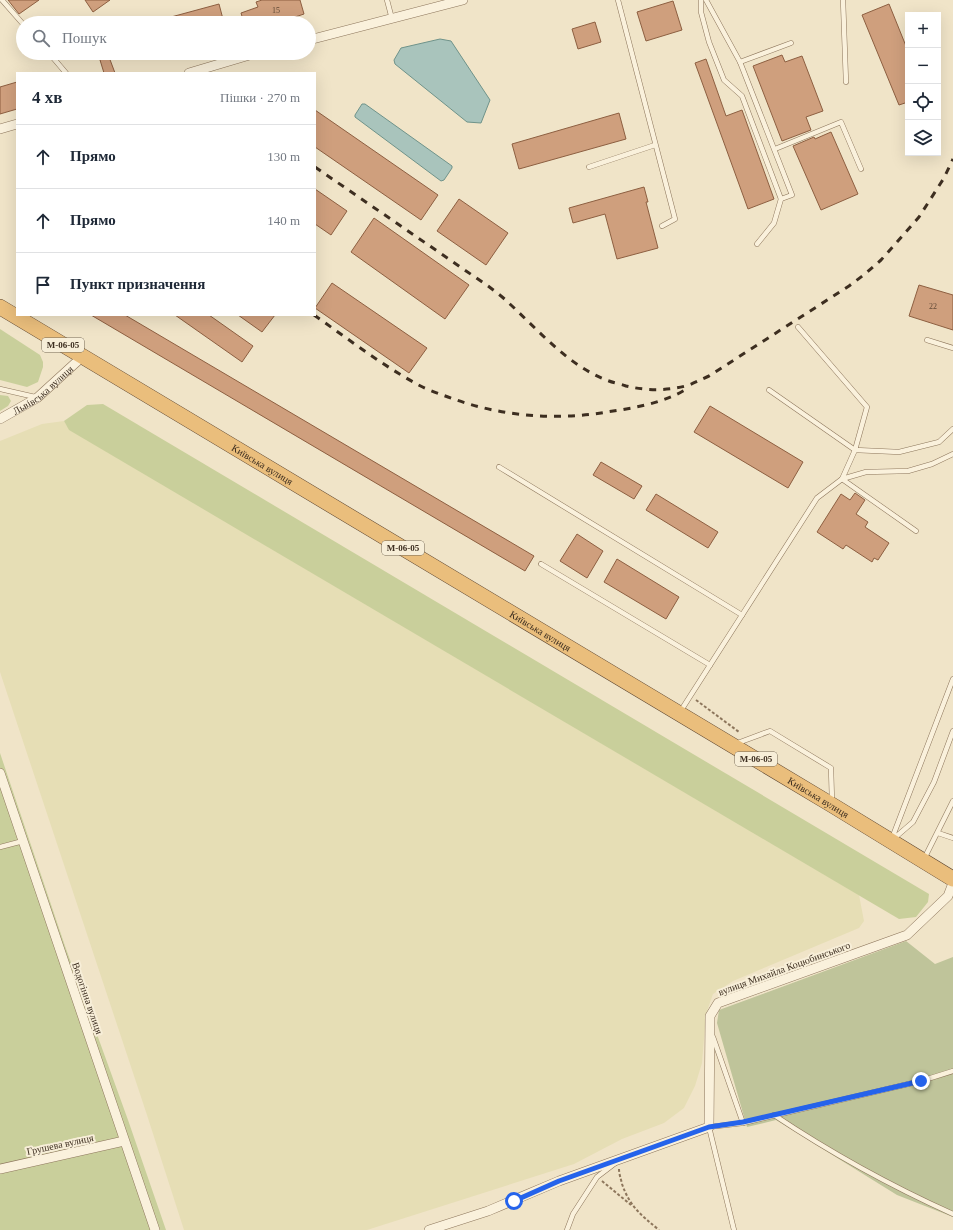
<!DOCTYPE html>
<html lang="uk">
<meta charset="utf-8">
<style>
body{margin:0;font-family:Georgia,serif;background:#f6f6f7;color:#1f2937}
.controls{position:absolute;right:12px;top:12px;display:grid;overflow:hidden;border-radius:0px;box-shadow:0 4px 16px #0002}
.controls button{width:36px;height:36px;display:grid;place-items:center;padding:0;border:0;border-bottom:1px solid #e0e1e3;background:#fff;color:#1f2937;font:20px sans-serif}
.stop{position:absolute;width:12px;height:12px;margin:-9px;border:3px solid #2563eb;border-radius:50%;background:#fff}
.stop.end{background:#2563eb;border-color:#fff;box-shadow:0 1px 4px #0008}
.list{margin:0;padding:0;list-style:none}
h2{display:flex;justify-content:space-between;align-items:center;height:52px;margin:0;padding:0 16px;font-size:17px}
h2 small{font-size:13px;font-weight:400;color:#747a83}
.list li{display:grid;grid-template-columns:26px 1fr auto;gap:12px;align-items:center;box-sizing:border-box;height:64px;padding:0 16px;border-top:1px solid #e0e1e3}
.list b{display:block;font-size:15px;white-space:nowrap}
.list em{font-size:13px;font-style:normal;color:#747a83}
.icon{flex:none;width:22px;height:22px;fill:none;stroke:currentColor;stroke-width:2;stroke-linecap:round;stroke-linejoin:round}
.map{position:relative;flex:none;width:953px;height:1230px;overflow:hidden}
.search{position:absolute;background:#fff;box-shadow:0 4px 16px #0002;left:16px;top:16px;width:300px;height:44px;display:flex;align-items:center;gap:10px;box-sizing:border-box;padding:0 14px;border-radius:22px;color:#747a83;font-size:15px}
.panel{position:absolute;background:#fff;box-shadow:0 4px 16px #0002;left:16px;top:72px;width:300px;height:244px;border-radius:0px}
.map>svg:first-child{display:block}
</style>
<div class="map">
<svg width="953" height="1230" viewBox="0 0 953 1230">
<rect width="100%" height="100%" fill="#f0e4c8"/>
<polygon fill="#e6deb5" points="64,421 70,430 859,895 864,921 859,928 733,981 713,994 706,1014 702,1063 695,1086 684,1108 664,1123 622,1139 574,1164 367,1230 184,1230 146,1112 0,672 0,441 42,424"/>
<g fill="#c9cf9b">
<polygon points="0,329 40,355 43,362 43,367 38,382 27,387 0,380"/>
<polygon points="0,395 8,396 11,401 8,406 0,411"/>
<polygon points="103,404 929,894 928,902 916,917 899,919 69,430 64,421 87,405"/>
<polygon points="0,753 65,946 128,1120 166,1230 0,1230"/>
</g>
<polygon fill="#bfc49a" points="906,941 935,964 953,957 953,1217 897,1195 776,1120 747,1127 717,1023 719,1010"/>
<g fill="#a9c4bc" stroke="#6f938a">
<polygon points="440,39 451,41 490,100 481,123 467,122 395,64 394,60 401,48"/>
<polygon points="362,104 365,104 452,166 452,168 444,180 441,181 355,117 355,115"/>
</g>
<g fill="#cf9f7d" stroke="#8d5f41">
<polygon points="8,0 39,0 19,14"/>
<polygon points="85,0 110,0 93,12"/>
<polygon points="262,0 300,0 304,14 277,23 244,23 241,13 258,7 256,2"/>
<polygon points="673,1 682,30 646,41 637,12"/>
<polygon points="219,4 224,23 161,23 160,20"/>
<polygon points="889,4 908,51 908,102 899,105 862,15"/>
<polygon points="595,22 601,42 578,49 572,29"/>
<polygon points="782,55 785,62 802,56 823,111 806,117 811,130 782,141 753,66"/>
<polygon points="109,57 115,73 104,73 100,60"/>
<polygon points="706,59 726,116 742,110 774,199 748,209 695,63"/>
<polygon points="17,82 17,109 0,114 0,87"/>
<polygon points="315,110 438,195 421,220 315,147"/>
<polygon points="619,113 626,139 519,169 512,144"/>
<polygon points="831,132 858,194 821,210 793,146 814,137 815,139"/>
<polygon points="644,187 648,202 646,202 658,248 617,259 605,214 573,223 569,208"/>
<polygon points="315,189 347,211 331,235 315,224"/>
<polygon points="459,199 508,233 486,265 437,231"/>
<polygon points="374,218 469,285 445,319 351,252"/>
<polygon points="332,283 427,348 409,373 315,308"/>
<polygon points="919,285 953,295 953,330 909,316"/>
<polygon points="91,315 125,315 534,556 525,571"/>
<polygon points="175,315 209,315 253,346 242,362"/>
<polygon points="238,315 275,315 262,332"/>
<polygon points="710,406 803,462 788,488 694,432"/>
<polygon points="601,462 642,486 634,499 593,475"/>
<polygon points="855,493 865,500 856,514 868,522 865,527 889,543 878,560 874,558 872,562 846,545 843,549 817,532 841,494 850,500"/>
<polygon points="656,494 718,532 708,548 646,510"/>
<polygon points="577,534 603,551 587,578 560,561"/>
<polygon points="617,559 679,597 666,619 604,582"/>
</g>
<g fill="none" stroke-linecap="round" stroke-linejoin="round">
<g stroke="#8d765c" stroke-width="5.5">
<g id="service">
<polyline points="2,0 23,24"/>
<polyline points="387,0 392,19"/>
<polyline points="618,0 675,219 662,226"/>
<polyline points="701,0 701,12 709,42 724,80 742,96 781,199 774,223 757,244"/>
<polyline points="706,0 740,62 792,195 781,199"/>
<polyline points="843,0 846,82"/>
<polyline points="49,53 66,73"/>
<polyline points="740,62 791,43"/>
<polyline points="775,149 841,122 861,169"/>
<polyline points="589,167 655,145"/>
<polyline points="798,327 867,407 855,450 899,452 939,442 953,429"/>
<polyline points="927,340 953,348"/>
<polyline points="0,389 35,397"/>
<polyline points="769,390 855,450 842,479 916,531"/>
<polyline points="499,467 742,615"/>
<polyline points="541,564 710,665"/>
<polyline points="953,679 891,841 913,822 934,782 953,731"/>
<polyline points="680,712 817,498 842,479 866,472 908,471 932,464 953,454"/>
<polyline points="735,744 770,731 831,768 832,801"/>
<polyline points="938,833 953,838"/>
<polyline points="0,847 23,841"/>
<polyline points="924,859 953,801"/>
<polyline points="713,1037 743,1123"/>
<path d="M774 1115C831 1153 891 1186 953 1214"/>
<polyline points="567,1230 573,1214 597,1177 614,1164"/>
<polyline points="734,1230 709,1127 743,1123 921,1081 953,1071"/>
</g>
</g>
<g stroke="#8d765c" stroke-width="10">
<g id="minor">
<polyline points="309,40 463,0"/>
<polyline points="189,73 256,53"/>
<polyline points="0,129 17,124"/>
<path id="s1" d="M0 419 37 398 82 357"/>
<polyline points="0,773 155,1230"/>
<polyline points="0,1169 124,1141"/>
<polyline points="429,1230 488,1211 559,1181 709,1127 710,1016 718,1003 907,935 948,896 953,883"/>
</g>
</g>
<g stroke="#5b4430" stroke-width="16">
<g id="trunk">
<path id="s2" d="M0 307 832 805 953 879"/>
</g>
</g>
<g stroke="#8d765c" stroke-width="2" stroke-dasharray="3 2" stroke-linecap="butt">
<polyline points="696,700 739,732"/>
<path d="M619 1169C619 1174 621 1179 622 1184 630 1207 641 1215 659 1230"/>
<polyline points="602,1181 631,1205"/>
</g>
<use href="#service" stroke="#faf1dc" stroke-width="4.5"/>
<use href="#minor" stroke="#faf1dc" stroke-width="9"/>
<use href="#trunk" stroke="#eabe7c" stroke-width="15"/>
<g stroke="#3d2e20" stroke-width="3" stroke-dasharray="7 7" stroke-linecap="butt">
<path d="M315 167 488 286C496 292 504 298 511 305 541 333 570 367 609 381 614 383 621 384 626 386 647 391 669 391 689 385 696 382 702 379 709 376L849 286 865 274 881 260 919 217 944 178 953 159"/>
<path d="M314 315C347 338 379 363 415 383 425 389 437 393 448 397 499 416 553 421 607 412 634 408 665 403 688 388"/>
</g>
</g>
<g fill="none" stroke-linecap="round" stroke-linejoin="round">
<polyline stroke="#2563eb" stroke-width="5" points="514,1201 559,1181 709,1127 743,1122 921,1081"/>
</g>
<g text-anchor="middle" stroke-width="4" stroke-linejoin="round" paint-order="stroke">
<g font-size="8" fill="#624a37">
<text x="276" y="13">15</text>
<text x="933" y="309">22</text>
</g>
<g fill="#f7eed8" stroke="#756857" stroke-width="1">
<rect x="42" y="338" width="42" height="14" rx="3"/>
<rect x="382" y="541" width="42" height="14" rx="3"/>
<rect x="735" y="752" width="42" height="14" rx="3"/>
</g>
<g font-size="9" font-weight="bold" fill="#3d2e20">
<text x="63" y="348">М-06-05</text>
<text x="403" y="551">М-06-05</text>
<text x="756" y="762">М-06-05</text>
</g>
<g font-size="10" fill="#3d2e20" stroke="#f7eed8">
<text dy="4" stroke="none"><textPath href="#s1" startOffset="52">Львівська вулиця</textPath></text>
<text dy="4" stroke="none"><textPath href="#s2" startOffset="306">Київська вулиця</textPath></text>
<text dy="4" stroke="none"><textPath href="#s2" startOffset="630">Київська вулиця</textPath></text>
<text dy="4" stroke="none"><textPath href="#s2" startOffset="954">Київська вулиця</textPath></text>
<text transform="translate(784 968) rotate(-20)" y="4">вулиця Михайла Коцюбинського</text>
<text transform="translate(88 998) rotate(71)" y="4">Водогінна вулиця</text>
<text transform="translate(60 1144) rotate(-12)" y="4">Грушева вулиця</text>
</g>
</g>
</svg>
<div class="controls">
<button>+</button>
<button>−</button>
<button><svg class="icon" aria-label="locate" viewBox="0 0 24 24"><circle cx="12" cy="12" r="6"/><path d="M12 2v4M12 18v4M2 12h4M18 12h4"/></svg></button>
<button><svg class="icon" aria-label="layers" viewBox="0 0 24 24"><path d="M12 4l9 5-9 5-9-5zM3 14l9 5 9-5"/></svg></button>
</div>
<div class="stop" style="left:514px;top:1201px"></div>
<div class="stop end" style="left:921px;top:1081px"></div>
<div class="search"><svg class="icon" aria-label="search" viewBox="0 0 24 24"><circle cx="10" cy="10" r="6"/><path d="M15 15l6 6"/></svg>Пошук</div>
<section class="panel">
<h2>4 хв<small>Пішки · 270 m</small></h2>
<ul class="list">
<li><svg class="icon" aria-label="ahead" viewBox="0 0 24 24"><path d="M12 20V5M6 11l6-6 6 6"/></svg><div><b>Прямо</b></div><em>130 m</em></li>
<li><svg class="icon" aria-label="ahead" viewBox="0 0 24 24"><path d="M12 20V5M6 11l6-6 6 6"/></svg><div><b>Прямо</b></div><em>140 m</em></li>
<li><svg class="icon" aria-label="arrive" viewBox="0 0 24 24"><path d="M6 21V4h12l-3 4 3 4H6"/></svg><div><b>Пункт призначення</b></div></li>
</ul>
</section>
</div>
